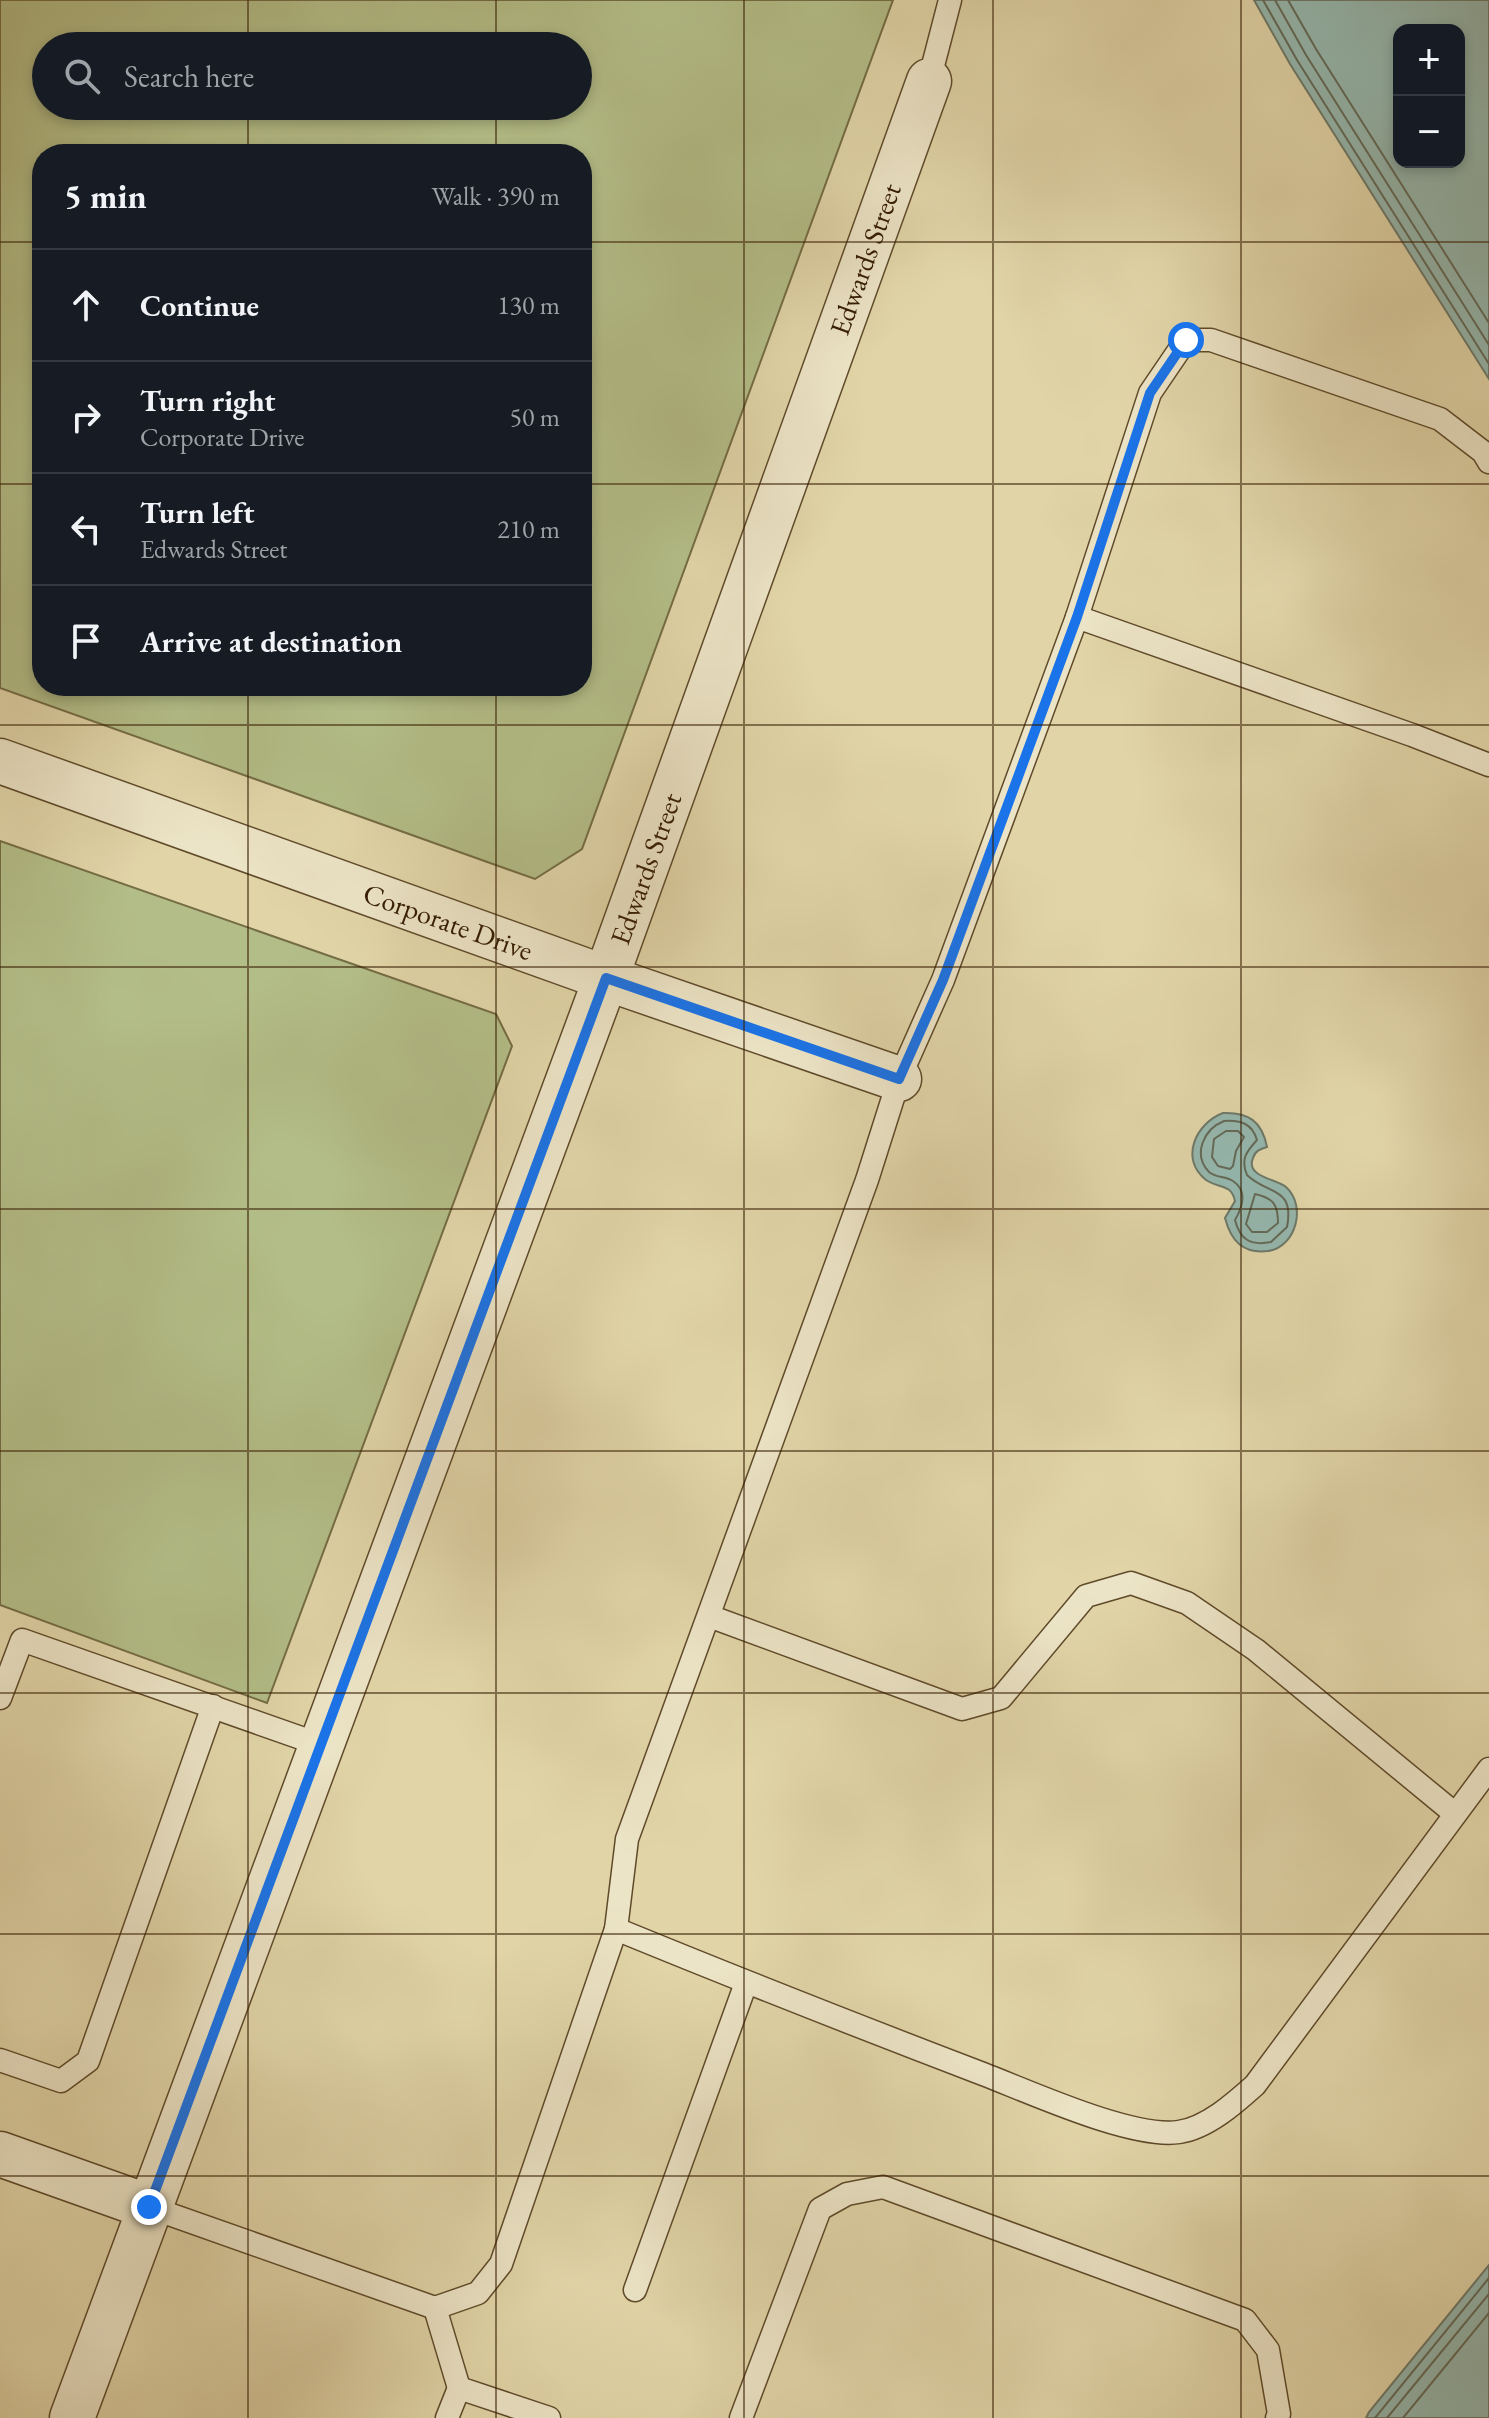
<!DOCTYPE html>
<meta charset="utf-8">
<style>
body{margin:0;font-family:"EB Garamond",serif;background:#20242c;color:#f1f3f6}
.controls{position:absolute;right:24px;top:24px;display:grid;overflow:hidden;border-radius:16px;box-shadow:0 4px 12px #0003}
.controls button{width:72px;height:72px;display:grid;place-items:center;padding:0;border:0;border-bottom:2px solid #363941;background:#171b24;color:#f1f3f6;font:40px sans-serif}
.stop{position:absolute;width:24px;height:24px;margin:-18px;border:6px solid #1a73e8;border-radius:50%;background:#fff}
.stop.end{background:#1a73e8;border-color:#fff;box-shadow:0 2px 8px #0008}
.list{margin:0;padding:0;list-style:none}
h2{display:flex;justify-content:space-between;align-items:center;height:104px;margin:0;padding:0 32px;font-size:34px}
h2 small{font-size:26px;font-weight:400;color:#9ea1a6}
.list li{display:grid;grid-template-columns:52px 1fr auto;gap:24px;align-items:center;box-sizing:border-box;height:112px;padding:0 32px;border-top:2px solid #363941}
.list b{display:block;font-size:30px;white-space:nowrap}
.list p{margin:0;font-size:26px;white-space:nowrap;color:#9ea1a6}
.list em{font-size:26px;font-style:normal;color:#9ea1a6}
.icon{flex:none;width:44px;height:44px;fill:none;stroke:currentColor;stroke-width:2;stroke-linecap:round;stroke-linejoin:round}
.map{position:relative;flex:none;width:1489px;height:2418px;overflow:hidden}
.search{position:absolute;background:#171b24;box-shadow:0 4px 12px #0003;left:32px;top:32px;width:560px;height:88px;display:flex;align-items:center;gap:20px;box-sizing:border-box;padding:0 28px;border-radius:44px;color:#9ea1a6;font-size:30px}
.panel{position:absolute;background:#171b24;box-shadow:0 4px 12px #0003;left:32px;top:144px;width:560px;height:552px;border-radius:32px}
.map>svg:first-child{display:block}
</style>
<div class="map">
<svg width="1489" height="2418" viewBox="0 0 1489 2418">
<rect width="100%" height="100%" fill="#e1d5a8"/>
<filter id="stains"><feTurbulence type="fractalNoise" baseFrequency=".0025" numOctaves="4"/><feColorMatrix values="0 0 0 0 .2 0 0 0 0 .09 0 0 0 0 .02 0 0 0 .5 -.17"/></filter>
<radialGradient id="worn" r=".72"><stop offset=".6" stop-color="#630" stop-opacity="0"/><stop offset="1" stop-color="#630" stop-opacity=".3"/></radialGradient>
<g fill="#b3bd87" stroke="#746c44" stroke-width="2" fill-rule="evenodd">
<path d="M0 0H893L582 849 535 879 0 688ZM46 46H578V106H46ZM582 154V686H42V154Z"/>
<polygon points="0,841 496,1014 512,1046 267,1703 0,1605"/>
</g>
<g fill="#95b8af" stroke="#6e7969" stroke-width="2" fill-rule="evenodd">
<path d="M1254 0H1489V379L1290 64ZM1399 30H1459V162H1399Z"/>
<path d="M1223 1113C1248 1112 1262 1121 1267 1147 1260 1149 1255 1151 1253 1158 1245 1177 1277 1179 1286 1187 1307 1206 1296 1247 1268 1251 1243 1254 1231 1241 1225 1218L1235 1201C1231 1183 1219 1189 1206 1180 1179 1159 1196 1123 1223 1113Z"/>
<polygon points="1489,2265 1489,2418 1366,2418 1369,2412"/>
</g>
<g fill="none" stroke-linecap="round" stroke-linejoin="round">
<g stroke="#646a58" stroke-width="2">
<polyline points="1263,0 1297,60 1489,364"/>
<polyline points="1275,0 1306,55 1489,345"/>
<polyline points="1288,0 1316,49 1489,323"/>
<path d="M1224 1121C1240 1120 1252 1123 1257 1140 1247 1151 1240 1159 1247 1175 1267 1195 1295 1186 1287 1227L1271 1242C1251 1246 1240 1240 1235 1220 1242 1208 1248 1191 1233 1181 1225 1176 1216 1178 1209 1172 1192 1154 1204 1129 1224 1121Z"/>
<polygon points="1226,1131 1238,1131 1244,1137 1236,1151 1233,1166 1230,1169 1218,1166 1212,1157 1214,1139"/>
<path d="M1255 1194C1273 1198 1278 1204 1278 1223L1267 1232H1252L1246 1224Z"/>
<polyline points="1375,2418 1489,2278"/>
<polyline points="1387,2418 1489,2294"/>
<polyline points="1403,2418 1489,2313"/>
</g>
<g stroke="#5f4a2a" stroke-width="25">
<g id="service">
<polyline points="929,81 950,0"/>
<polyline points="1077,617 1150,393 1186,340 1211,340 1440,419 1483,452 1489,462"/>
<polyline points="709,1616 962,1709 1001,1698 1086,1596 1131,1583 1187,1603 1256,1650 1454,1813"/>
<polyline points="0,1698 22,1640 321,1745"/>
<path d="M616 1929C738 1979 860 2027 983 2074 1030 2092 1132 2139 1179 2132 1207 2128 1235 2103 1255 2085L1489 1769"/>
<polyline points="0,2060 61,2081 88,2061 213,1706"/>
<polyline points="149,2207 435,2308 478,2293 501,2264 616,1929 627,1839 867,1180 899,1079 943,980 1077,617 1412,735 1489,765"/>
<polyline points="635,2290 746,1983"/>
<polyline points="435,2308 459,2388 549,2418"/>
<polyline points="447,2418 459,2388"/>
<polyline points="741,2418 820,2209 847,2194 883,2187 1245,2320 1268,2350 1279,2414 1277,2418"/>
</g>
</g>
<g stroke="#5f4a2a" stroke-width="47">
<polyline id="minor" points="0,2154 149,2207"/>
</g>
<g stroke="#5f4a2a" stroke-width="47">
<g id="tertiary">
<path id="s1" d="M0 761 606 978 899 1079"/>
<path id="s2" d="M72 2418 606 978 929 81"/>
</g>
</g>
<use href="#service" stroke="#ece4c6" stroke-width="22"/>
<use href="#minor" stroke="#ece4c6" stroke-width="44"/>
<use href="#tertiary" stroke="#ece4c6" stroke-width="44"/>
</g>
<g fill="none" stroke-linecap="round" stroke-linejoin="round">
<polyline stroke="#1a73e8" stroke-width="10" points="149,2207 606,978 899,1079 943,980 1077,617 1150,393 1186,340"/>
</g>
<path fill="none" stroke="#341b00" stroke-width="2" stroke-opacity="0.55" d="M248 0V46M496 0V46M744 0V2418M993 0V2418M1241 0V2418M248 106V154M496 106V154M0 242H42M582 242H1489M0 484H42M582 484H1489M248 686V2418M496 686V2418M0 725H1489M0 967H1489M0 1209H1489M0 1451H1489M0 1693H1489M0 1934H1489M0 2176H1489"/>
<g text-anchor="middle" stroke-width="6" stroke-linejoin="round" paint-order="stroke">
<g font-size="28" fill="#341b00" stroke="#ece4c6">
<text dy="10" stroke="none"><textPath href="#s2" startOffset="2300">Edwards Street</textPath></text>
<text dy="10" stroke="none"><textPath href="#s2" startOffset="1652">Edwards Street</textPath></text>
<text dy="10" stroke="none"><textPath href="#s1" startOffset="476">Corporate Drive</textPath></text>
</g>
</g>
<rect width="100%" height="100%" filter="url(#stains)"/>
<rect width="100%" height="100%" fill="url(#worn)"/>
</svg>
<div class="controls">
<button>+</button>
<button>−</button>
</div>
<div class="stop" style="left:1186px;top:340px"></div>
<div class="stop end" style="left:149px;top:2207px"></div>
<div class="search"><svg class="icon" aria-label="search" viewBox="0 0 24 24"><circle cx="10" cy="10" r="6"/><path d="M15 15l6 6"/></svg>Search here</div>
<section class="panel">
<h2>5 min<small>Walk · 390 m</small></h2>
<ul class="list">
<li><svg class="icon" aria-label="ahead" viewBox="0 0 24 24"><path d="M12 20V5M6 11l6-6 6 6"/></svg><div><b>Continue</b></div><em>130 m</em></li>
<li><svg class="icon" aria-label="right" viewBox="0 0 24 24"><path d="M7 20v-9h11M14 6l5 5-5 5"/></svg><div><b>Turn right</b><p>Corporate Drive</p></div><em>50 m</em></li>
<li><svg class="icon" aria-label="left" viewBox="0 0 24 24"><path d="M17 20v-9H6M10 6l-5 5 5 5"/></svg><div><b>Turn left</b><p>Edwards Street</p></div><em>210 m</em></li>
<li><svg class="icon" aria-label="arrive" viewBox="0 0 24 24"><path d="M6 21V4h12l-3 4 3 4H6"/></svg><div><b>Arrive at destination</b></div></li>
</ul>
</section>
</div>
